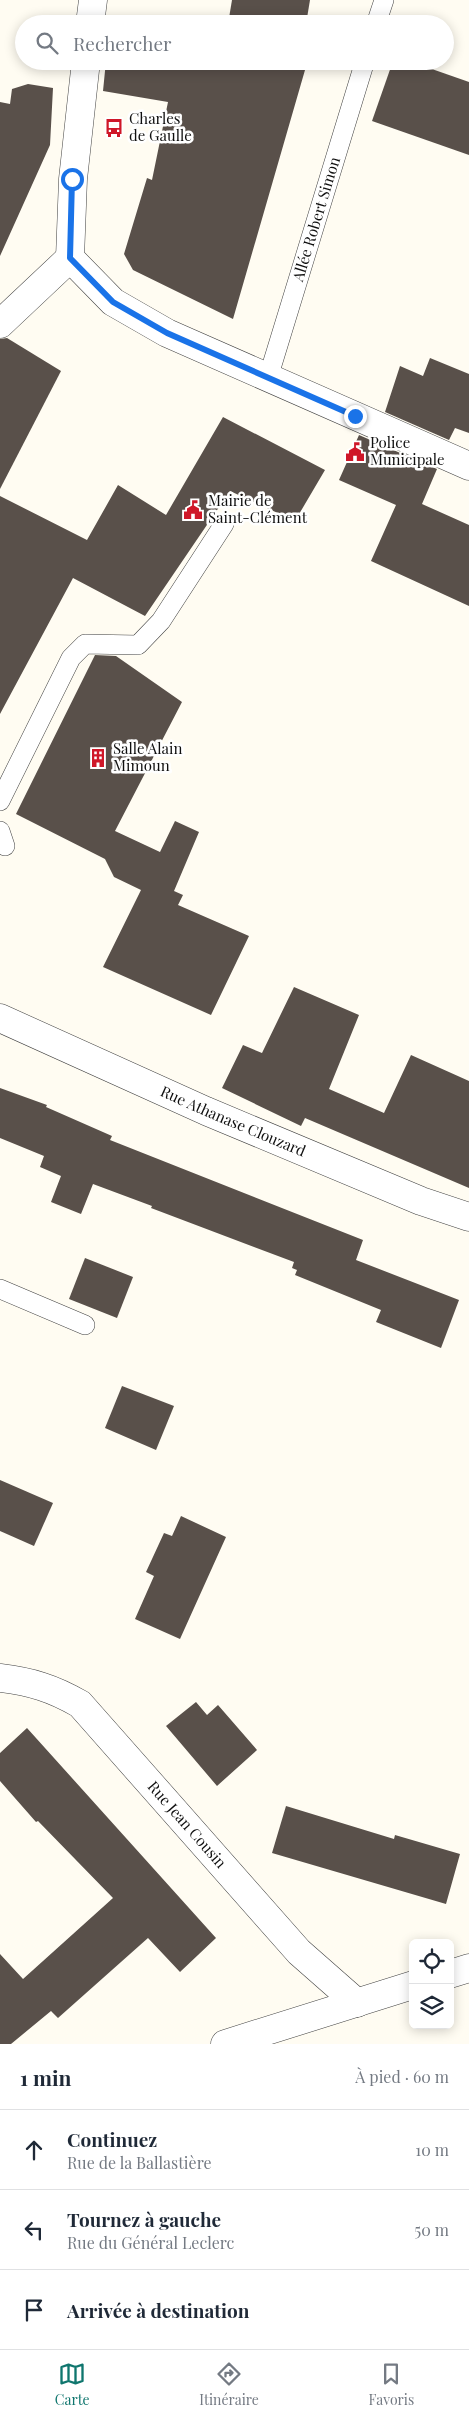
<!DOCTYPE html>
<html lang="fr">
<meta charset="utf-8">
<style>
body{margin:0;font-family:"Playfair Display",serif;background:#f2f2f3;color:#1f2937}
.controls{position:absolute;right:15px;bottom:15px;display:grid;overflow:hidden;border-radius:8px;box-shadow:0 2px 12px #0003}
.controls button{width:45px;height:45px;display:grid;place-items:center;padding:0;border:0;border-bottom:1px solid #e0e1e3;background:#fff;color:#1f2937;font:25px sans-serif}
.stop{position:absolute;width:15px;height:15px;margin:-11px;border:4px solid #1a73e8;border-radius:50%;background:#fff}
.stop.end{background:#1a73e8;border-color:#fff;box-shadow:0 1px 5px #0008}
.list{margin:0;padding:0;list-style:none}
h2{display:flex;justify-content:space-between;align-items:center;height:65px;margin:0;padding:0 20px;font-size:21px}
h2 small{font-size:16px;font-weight:400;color:#747a83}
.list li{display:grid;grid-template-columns:32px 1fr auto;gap:15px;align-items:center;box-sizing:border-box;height:80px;padding:0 20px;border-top:1px solid #e0e1e3}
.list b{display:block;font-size:19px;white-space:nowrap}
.list p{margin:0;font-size:16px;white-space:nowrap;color:#747a83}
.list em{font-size:16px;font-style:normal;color:#747a83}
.icon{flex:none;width:28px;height:28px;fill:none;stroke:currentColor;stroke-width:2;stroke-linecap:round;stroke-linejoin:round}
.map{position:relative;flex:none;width:469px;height:2044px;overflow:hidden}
.search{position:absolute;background:#fff;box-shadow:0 2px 12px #0003;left:15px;right:15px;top:15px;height:55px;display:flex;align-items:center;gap:12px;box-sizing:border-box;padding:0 18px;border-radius:28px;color:#747a83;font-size:19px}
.sheet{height:305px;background:#fff}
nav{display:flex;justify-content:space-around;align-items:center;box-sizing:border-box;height:70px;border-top:1px solid #e0e1e3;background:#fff;font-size:14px;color:#747a83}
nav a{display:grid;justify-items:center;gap:2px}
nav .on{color:#0f766e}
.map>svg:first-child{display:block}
</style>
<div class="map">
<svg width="469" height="2044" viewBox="0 0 469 2044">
<rect width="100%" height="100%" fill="#fffcf2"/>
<g fill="#59504a">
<polygon points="232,0 310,0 306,24 228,24"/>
<polygon points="106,61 299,61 298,68 305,70 233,319 133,270 124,254 147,178 152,180 168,102 103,91"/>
<polygon points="393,61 409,61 469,82 469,155 372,121"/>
<polygon points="28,84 53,88 50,145 0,256 0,102 10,104 12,89"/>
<polygon points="7,338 61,371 0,489 0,339"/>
<polygon points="430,358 469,374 469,433 455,428 449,440 385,412 400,366 423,376"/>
<polygon points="223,417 325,470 295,521 230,491 145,616 73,578 0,714 0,496 87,540 118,485 166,515"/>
<polygon points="359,435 437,469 422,504 469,525 469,606 371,561 396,505 339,480"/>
<polygon points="95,655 116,656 182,702 115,831 160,852 175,821 199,832 174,891 183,895 178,905 249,936 211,1015 103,967 141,890 114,877 105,859 16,814"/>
<polygon points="294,987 359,1015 329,1089 384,1113 411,1055 469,1081 469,1188 305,1118 301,1126 222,1088 243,1045 262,1053"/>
<polygon points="0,1088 47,1105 46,1107 112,1136 110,1140 363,1240 356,1260 459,1300 441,1348 376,1322 381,1310 295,1275 297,1270 292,1268 294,1262 151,1208 152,1206 93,1184 81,1214 51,1202 61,1176 40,1167 44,1156 0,1138"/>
<polygon points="85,1258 133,1277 117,1318 69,1299"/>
<polygon points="122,1386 174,1406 156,1450 105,1428"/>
<polygon points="0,1480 53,1503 34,1546 0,1531"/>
<polygon points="181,1516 226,1537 180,1639 135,1619 154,1576 146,1572 164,1533 172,1536"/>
<polygon points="196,1702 207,1715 218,1705 257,1750 217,1786 166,1726"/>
<polygon points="27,1728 216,1938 180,1972 148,1938 58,2018 51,2011 11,2044 0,2044 0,1954 23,1979 113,1898 38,1821 36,1822 0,1781 0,1753"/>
<polygon points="286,1806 394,1839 395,1835 460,1854 446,1904 272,1853"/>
</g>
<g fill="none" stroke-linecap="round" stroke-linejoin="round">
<g stroke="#424242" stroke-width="20">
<g id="service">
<polyline points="376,24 384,0"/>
<path id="s1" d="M268 378 365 61"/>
<polyline points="0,801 71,658 85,644 138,645 161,621 224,524"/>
<polyline points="0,831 5,846"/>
<polyline points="0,1289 85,1325"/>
</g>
</g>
<g stroke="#424242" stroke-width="29">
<g id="minor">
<polyline points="0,324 70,258"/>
<path id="s2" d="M0 1018 206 1111 421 1201 469 1217"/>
<path id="s3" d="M0 1678C32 1682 52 1688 80 1704L299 1952 357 2003"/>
<polyline points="450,1974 469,1968"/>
<polyline points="225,2044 413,1985"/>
</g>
</g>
<g stroke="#424242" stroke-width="29">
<g id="tertiary">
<polyline points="90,24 93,0"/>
<polyline points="86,61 73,179 70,258 113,302 167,333 469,466"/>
</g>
</g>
<use href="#service" stroke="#fff" stroke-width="19"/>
<use href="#minor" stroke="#fff" stroke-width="28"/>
<use href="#tertiary" stroke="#fff" stroke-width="28"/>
</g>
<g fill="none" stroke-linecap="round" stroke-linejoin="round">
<polyline stroke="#1a73e8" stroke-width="6" points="72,179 70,258 113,302 167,333 355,416"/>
</g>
<defs>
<g id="bus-bare" transform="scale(1.5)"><path d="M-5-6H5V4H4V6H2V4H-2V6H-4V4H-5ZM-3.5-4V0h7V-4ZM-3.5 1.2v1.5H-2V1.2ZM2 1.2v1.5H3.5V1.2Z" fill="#cf1728" stroke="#fff" stroke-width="2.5" paint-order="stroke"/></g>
<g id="civic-bare" transform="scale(1.5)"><path d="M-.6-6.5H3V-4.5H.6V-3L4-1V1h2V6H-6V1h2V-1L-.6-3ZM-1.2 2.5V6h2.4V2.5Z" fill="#cf1728" stroke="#fff" stroke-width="2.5" paint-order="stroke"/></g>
<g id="building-bare" transform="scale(1.5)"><path d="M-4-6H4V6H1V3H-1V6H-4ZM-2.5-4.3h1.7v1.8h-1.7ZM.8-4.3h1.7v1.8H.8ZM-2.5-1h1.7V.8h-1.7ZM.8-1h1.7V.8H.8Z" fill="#cf1728" stroke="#fff" stroke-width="2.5" paint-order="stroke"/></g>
</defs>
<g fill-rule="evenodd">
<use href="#bus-bare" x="114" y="128"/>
<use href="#civic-bare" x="355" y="452"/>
<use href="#civic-bare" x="193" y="510"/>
<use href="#building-bare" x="98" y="758"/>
</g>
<g text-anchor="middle" stroke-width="5" stroke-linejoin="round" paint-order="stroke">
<g font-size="15" fill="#0f0f0f" stroke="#fff" text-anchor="start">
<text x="129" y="124">Charles<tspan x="129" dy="17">de Gaulle</tspan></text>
<text x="370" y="448">Police<tspan x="370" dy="17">Municipale</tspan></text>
<text x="208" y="506">Mairie de<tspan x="208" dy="17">Saint-Clément</tspan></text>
<text x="113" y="754">Salle Alain<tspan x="113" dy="17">Mimoun</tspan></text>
</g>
<g font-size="15" fill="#0f0f0f" stroke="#fff">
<text dy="5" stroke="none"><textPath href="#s1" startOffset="166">Allée Robert Simon</textPath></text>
<text dy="5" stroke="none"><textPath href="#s2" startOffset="255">Rue Athanase Clouzard</textPath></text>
<text dy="5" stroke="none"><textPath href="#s3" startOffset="246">Rue Jean Cousin</textPath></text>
</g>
</g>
</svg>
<div class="controls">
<button><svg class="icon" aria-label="locate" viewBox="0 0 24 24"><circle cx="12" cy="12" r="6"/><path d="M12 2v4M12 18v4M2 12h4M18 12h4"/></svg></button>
<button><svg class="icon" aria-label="layers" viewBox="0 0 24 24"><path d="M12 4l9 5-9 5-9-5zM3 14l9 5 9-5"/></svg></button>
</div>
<div class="stop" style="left:72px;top:179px"></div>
<div class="stop end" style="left:355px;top:416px"></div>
<div class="search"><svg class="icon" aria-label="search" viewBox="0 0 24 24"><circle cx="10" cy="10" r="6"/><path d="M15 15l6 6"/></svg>Rechercher</div>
</div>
<section class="sheet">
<h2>1 min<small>À pied · 60 m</small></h2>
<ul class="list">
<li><svg class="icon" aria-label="ahead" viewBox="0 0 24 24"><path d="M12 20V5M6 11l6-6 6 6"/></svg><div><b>Continuez</b><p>Rue de la Ballastière</p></div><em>10 m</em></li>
<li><svg class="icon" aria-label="left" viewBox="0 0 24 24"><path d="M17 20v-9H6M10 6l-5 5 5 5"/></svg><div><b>Tournez à gauche</b><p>Rue du Général Leclerc</p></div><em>50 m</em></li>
<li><svg class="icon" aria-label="arrive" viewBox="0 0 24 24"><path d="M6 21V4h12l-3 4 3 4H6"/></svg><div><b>Arrivée à destination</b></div></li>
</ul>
</section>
<nav>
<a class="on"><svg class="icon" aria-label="map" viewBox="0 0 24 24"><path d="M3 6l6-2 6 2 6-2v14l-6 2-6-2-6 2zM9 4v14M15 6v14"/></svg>Carte</a>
<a><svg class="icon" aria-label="directions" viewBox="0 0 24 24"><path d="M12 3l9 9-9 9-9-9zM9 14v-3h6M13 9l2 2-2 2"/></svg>Itinéraire</a>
<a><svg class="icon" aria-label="saved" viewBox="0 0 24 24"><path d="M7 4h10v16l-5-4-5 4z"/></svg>Favoris</a>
</nav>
